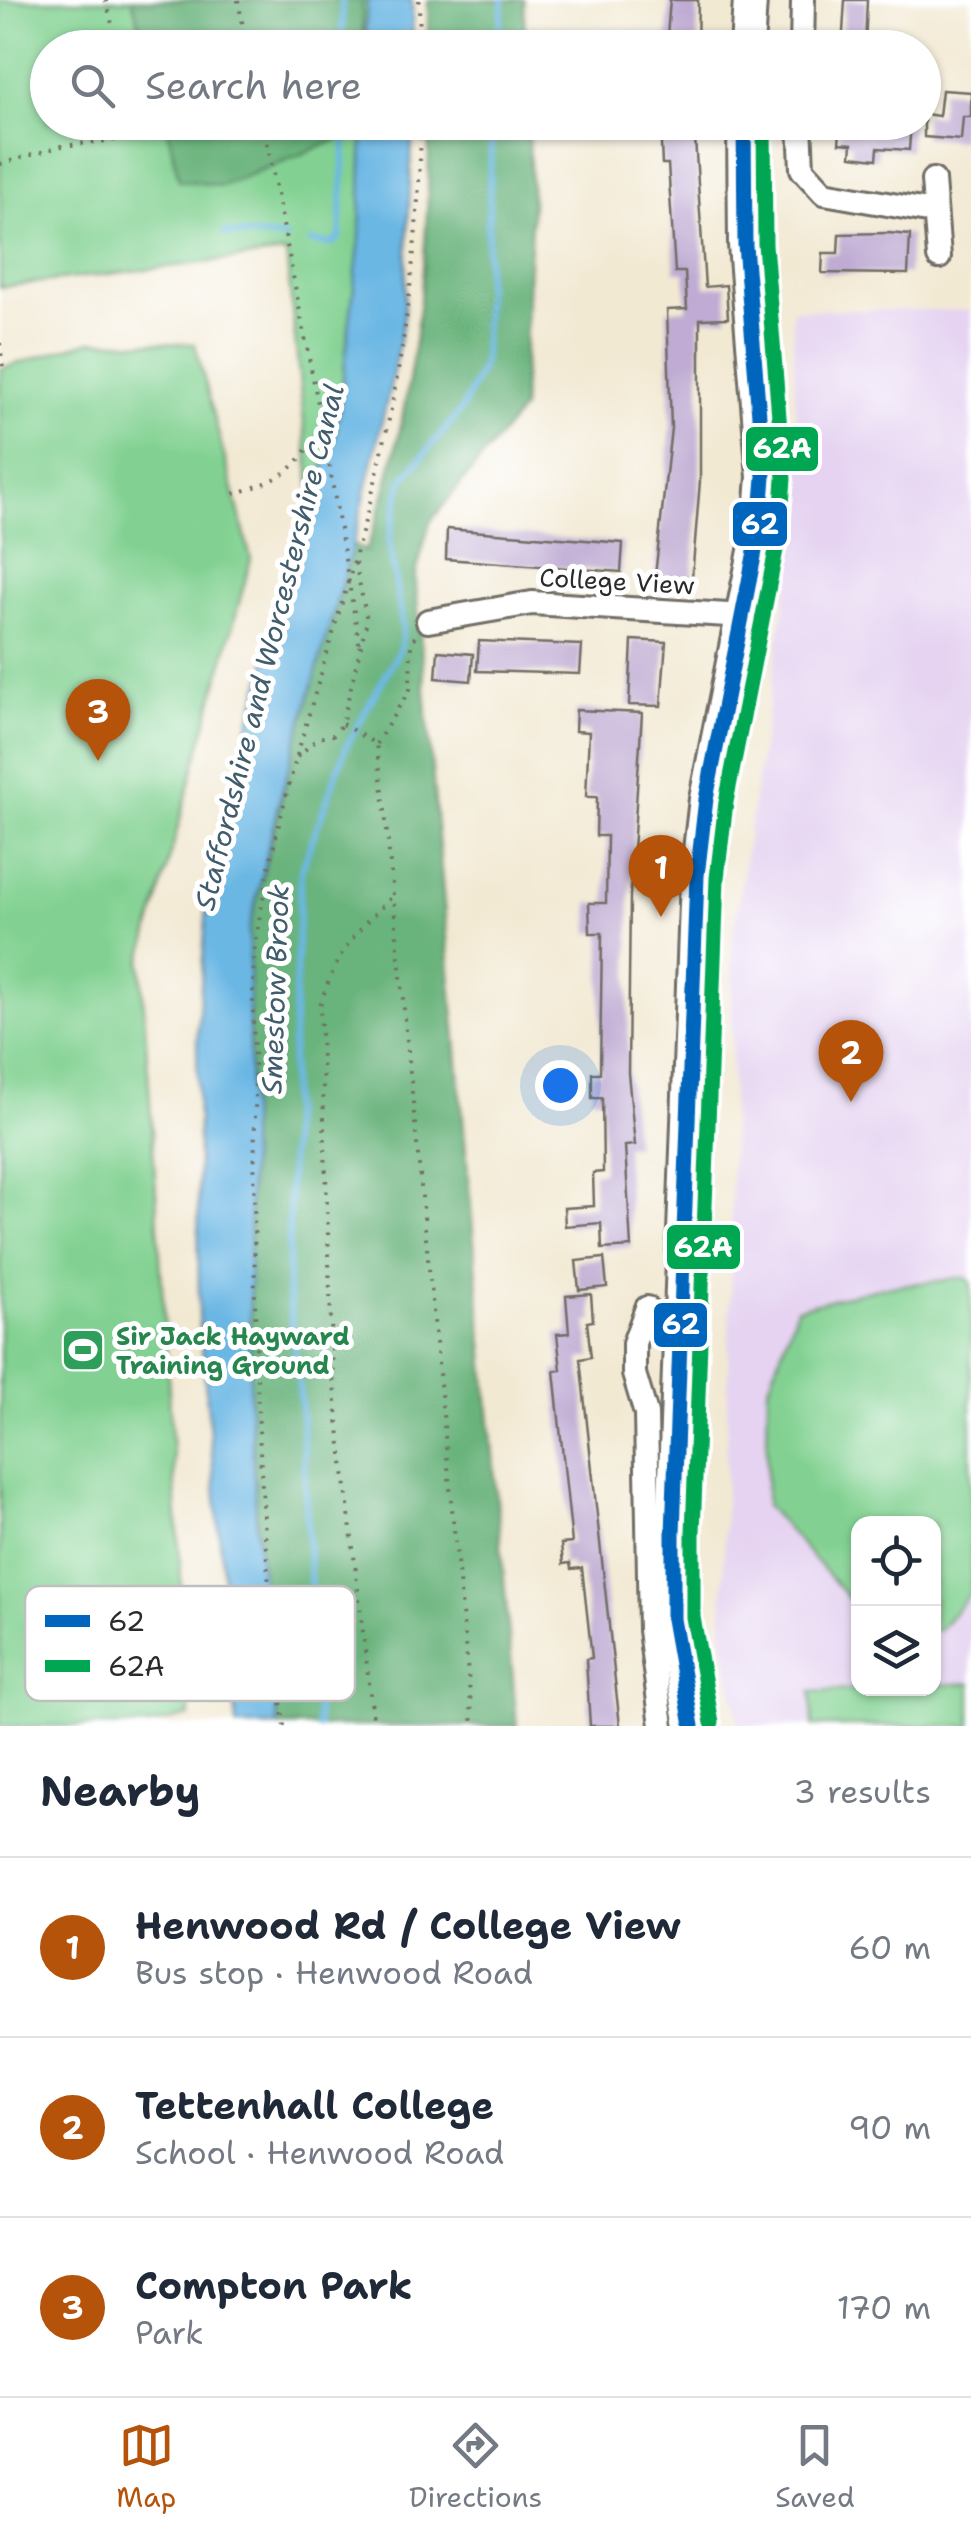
<!DOCTYPE html>
<meta charset="utf-8">
<style>
body{margin:0;font-family:"Shantell Sans",sans-serif;background:#f2f2f3;color:#1f2937}
.controls{position:absolute;right:30px;bottom:30px;display:grid;overflow:hidden;border-radius:20px;box-shadow:0 2px 8px #0004}
.controls button{width:90px;height:90px;display:grid;place-items:center;padding:0;border:0;border-bottom:2px solid #e0e1e3;background:#fff;color:#1f2937;font:50px sans-serif}
.you{position:absolute;left:560px;top:1085px;width:35px;height:35px;margin:-25px;border:8px solid #fff;border-radius:50%;background:#1a73e8;box-shadow:0 0 0 15px #1a73e833}
.badge{display:grid;place-items:center;width:65px;height:65px;border-radius:50%;background:#b45309;color:#fff;font-size:32px;font-weight:700}
.pin{position:absolute;translate:-50% -82px;filter:drop-shadow(0 2px 5px #0008)}
.pin::after{content:'';position:absolute;top:52px;width:35px;height:30px;background:inherit;clip-path:polygon(0 0,100% 0,50% 100%)}
.list{margin:0;padding:0;list-style:none}
h2{display:flex;justify-content:space-between;align-items:center;height:130px;margin:0;padding:0 40px;font-size:42px}
h2 small{font-size:32px;font-weight:400;color:#747a83}
.list li{display:grid;grid-template-columns:65px 1fr auto;gap:30px;align-items:center;box-sizing:border-box;height:180px;padding:0 40px;border-top:2px solid #e0e1e3}
.list b{display:block;font-size:38px;white-space:nowrap}
.list p{margin:0;font-size:32px;white-space:nowrap;color:#747a83}
.list em{font-size:32px;font-style:normal;color:#747a83}
.icon{flex:none;width:55px;height:55px;fill:none;stroke:currentColor;stroke-width:2;stroke-linecap:round;stroke-linejoin:round}
.map{position:relative;flex:none;width:971px;height:1726px;overflow:hidden}
.search{position:absolute;background:#fff;box-shadow:0 2px 8px #0004;left:30px;right:30px;top:30px;height:110px;display:flex;align-items:center;gap:25px;box-sizing:border-box;padding:0 35px;border-radius:55px;color:#747a83;font-size:38px}
.sheet{height:670px;background:#fff}
nav{display:flex;justify-content:space-around;align-items:center;box-sizing:border-box;height:140px;border-top:2px solid #e0e1e3;background:#fff;font-size:28px;color:#747a83}
nav a{display:grid;justify-items:center;gap:5px}
nav .on{color:#b45309}
.map>svg:first-child{display:block}
</style>
<div class="map">
<svg width="971" height="1726" viewBox="0 0 971 1726">
<rect width="100%" height="100%" fill="#fff"/>
<filter id="ink" filterUnits="userSpaceOnUse"><feTurbulence type="fractalNoise" baseFrequency=".01" numOctaves="2"/><feDisplacementMap in="SourceGraphic" scale="20" xChannelSelector="R" yChannelSelector="G"/><feConvolveMatrix kernelMatrix="1 2 1 2 8 2 1 2 1" color-interpolation-filters="sRGB"/></filter>
<filter id="wash" filterUnits="userSpaceOnUse"><feTurbulence type="fractalNoise" baseFrequency=".0048" numOctaves="4" result="noise"/><feDisplacementMap in="SourceGraphic" scale="40" xChannelSelector="R" yChannelSelector="G"/><feGaussianBlur stdDeviation="2.25" result="paint"/><feColorMatrix in="noise" values="0 0 0 0 0 0 0 0 0 0 0 0 0 0 0 0 0 1.4 0 .05"/><feComposite in="paint" operator="in"/></filter>
<g filter="url(#wash)">
<rect width="100%" height="100%" fill="#f2e9d3"/>
<path fill="#e5d3f1" fill-rule="evenodd" d="M792 310H971V1726H739L722 1634 731 1264 732 940 799 509ZM858 1524H934V1688H858Z"/>
<g fill="#82d192" stroke="#567e5e" stroke-width="2.5">
<polygon points="0,0 367,0 365,47 48,48 48,122 363,123 360,238 336,436 312,499 286,253 0,287"/>
<polygon points="91,341 195,344 251,559 141,963 190,1716 147,1726 0,1726 0,369"/>
<polygon points="966,1278 971,1282 971,1593 939,1630 934,1630 934,1524 858,1524 858,1609 766,1505 768,1389 797,1308 882,1287"/>
<polygon points="971,1683 971,1726 813,1726 811,1692"/>
</g>
<g fill="#69b37c" stroke="#4a6f54" stroke-width="2.5">
<polygon points="132,0 362,0 363,47 146,47"/>
<polygon points="428,0 524,0 525,47 428,47"/>
<polygon points="363,122 347,136 221,186 179,180 166,123"/>
<path d="M429 123H528L532 204 522 409 430 522 415 577 517 1726H278L257 1533 250 1404 249 931 304 707 353 545 366 551C412 425 430 257 429 123Z"/>
</g>
<g fill="#6bb7e4" stroke="#4b7188" stroke-width="2.5">
<polygon points="367,0 412,0 413,47 365,47"/>
<polygon points="363,123 413,123 404,317 391,383 353,545 278,805 249,931 250,1404 257,1533 278,1726 237,1726 199,1316 197,1038 208,890 227,803 312,499 336,436 360,238"/>
</g>
<g fill="none" stroke-linecap="round" stroke-linejoin="round">
<g stroke="#6bb7e4" stroke-width="6">
<polyline points="342,0 343,48"/>
<polyline points="498,48 503,0"/>
<polyline points="224,233 286,238"/>
<polyline points="311,242 332,244 340,237 346,122"/>
<polyline points="318,1726 301,1404 288,1290 291,1078 301,871 347,745 401,647 403,628 389,540 402,481 462,409 483,364 492,122"/>
</g>
</g>
<g id="blocks">
<g fill="#bfabd3">
<polygon points="670,0 698,0 697,48 666,48"/>
<polygon points="845,0 867,0 865,48 842,48"/>
<polygon points="942,90 971,92 971,117 963,117 961,140 924,137 924,114 939,116"/>
<polygon points="841,122 911,122 909,150 878,148 877,159 851,156 852,144 839,143"/>
<polygon points="694,124 705,287 726,285 728,318 700,319 700,481 692,578 655,576 671,428 667,310 687,309 685,272 675,272 668,164 662,164 660,125"/>
<polygon points="888,233 910,235 908,274 822,273 823,253 838,253 839,234"/>
<polygon points="447,529 623,543 621,572 446,559"/>
<polygon points="632,640 666,642 661,706 629,705"/>
<polygon points="479,641 582,645 580,674 477,671"/>
<polygon points="438,651 473,654 471,681 436,678"/>
<polygon points="576,710 642,713 630,896 628,1073 635,1145 625,1146 631,1247 602,1249 601,1223 565,1226 564,1208 594,1206 593,1173 603,1172 602,1098 592,1098 592,1073 600,1073 602,933 590,933 589,903 606,903 607,836 596,836 597,797 586,797 589,732 575,731"/>
<polygon points="604,1258 607,1287 579,1290 576,1261"/>
<polygon points="591,1294 593,1321 587,1322 591,1357 580,1359 620,1726 590,1726 586,1659 592,1658 582,1568 571,1569 570,1563 563,1564 561,1544 572,1543 554,1371 561,1370 557,1334 569,1333 566,1296"/>
</g>
</g>
</g>
<g filter="url(#ink)">
<use href="#blocks" fill-opacity="0" stroke="#716e66" stroke-width="2.5"/>
<g fill="none" stroke-linecap="round" stroke-linejoin="round">
<g stroke="#716e66" stroke-width="28">
<g id="minor">
<polyline points="802,48 803,0"/>
<polyline points="800,122 802,169 824,193 933,212"/>
<polyline points="933,180 939,257"/>
<polyline points="428,621 532,603 744,616"/>
<polyline points="647,1308 634,1343 634,1374 646,1414 650,1630 662,1726"/>
</g>
</g>
<g stroke="#716e66" stroke-width="38">
<g id="secondary">
<polyline points="747,48 750,0"/>
<polyline points="692,1726 673,1619 673,1533 697,876 706,799 760,526 764,477 745,245 744,122"/>
</g>
</g>
<g stroke="#716e66" stroke-width="4" stroke-dasharray="2.5 8" stroke-linecap="butt">
<polyline points="106,0 118,48"/>
<polyline points="238,0 247,48"/>
<polyline points="419,0 420,48"/>
<polyline points="263,122 326,445"/>
<polyline points="0,164 62,146 115,140 124,122"/>
<polyline points="0,343 3,368"/>
<path d="M234 494C290 476 294 472 323 422"/>
<polyline points="350,589 360,648"/>
<polyline points="342,724 376,744 383,791 473,1726"/>
<polyline points="376,744 410,689 411,642 416,636"/>
<polyline points="297,757 318,738 333,735 342,724 367,620 354,557"/>
<path d="M284 1726C258 1524 252 1318 255 1115 256 1054 248 988 258 927 281 782 334 644 370 502 402 377 419 251 421 122"/>
<path d="M374 1726 333 1377 320 1005C337 954 352 934 391 898"/>
</g>
<use href="#minor" stroke="#fff" stroke-width="22"/>
<use href="#secondary" stroke="#fff" stroke-width="32"/>
<polyline stroke="#716e66" stroke-width="4" stroke-dasharray="2.5 8" stroke-linecap="butt" points="326,445 350,589"/>
<g stroke="#fff" stroke-width="22">
<polyline id="bus-1" points="692,1726 673,1619 673,1533 697,876 706,799 760,526 764,477 745,245 744,122"/>
</g>
<g stroke="#fff" stroke-width="22">
<polyline id="bus-2" points="712,1723 693,1617 693,1533 717,878 726,802 780,530 784,479 765,244 764,122"/>
</g>
<use href="#bus-1" stroke="#0065bd" stroke-width="15"/>
<use href="#bus-2" stroke="#00a651" stroke-width="15"/>
</g>
</g>
<defs>
<g id="stadium-square" transform="scale(2.25)"><rect x="-9" y="-9" width="18" height="18" rx="4" fill="#2e9e5b" stroke="#fff"/><path d="M0-5a6.5 5 0 1 0 0 10a6.5 5 0 1 0 0-10ZM-3.5-1.8h7v3.6h-7Z" fill="#fff"/></g>
</defs>
<g fill-rule="evenodd">
<use href="#stadium-square" x="83" y="1350"/>
</g>
<g text-anchor="middle" stroke-width="10" stroke-linejoin="round" paint-order="stroke">
<g font-size="25" fill="#2b2b2b" stroke="#fff">
<text transform="translate(617 581) rotate(3)" y="9">College View</text>
</g>
<g font-size="25" font-weight="bold" fill="#27864d" stroke="#fff" text-anchor="start">
<text x="116" y="1345">Sir Jack Hayward<tspan x="116" dy="29">Training Ground</tspan></text>
</g>
<g font-size="28" font-style="italic" fill="#415c6c" stroke="#fff">
<text transform="translate(269 647) rotate(-76)" y="10">Staffordshire and Worcestershire Canal</text>
<text transform="translate(275 989) rotate(-88)" y="10">Smestow Brook</text>
</g>
</g>
<rect x="25" y="1586" width="330" height="115" rx="15" fill="#fff" stroke="#bfbfbf" stroke-width="2.5"/>
<rect x="45" y="1615" width="45" height="12" fill="#0065bd"/>
<rect x="45" y="1660" width="45" height="12" fill="#00a651"/>
<g font-size="28" fill="#2b2b2b">
<text x="108" y="1631">62</text>
<text x="108" y="1676">62A</text>
</g>
<g stroke="#fff" stroke-width="4">
<rect x="744" y="425" width="76" height="48" rx="10" fill="#00a651"/>
<rect x="731" y="500" width="58" height="48" rx="10" fill="#0065bd"/>
<rect x="665" y="1223" width="77" height="48" rx="10" fill="#00a651"/>
<rect x="652" y="1301" width="57" height="48" rx="10" fill="#0065bd"/>
</g>
<g font-size="28" text-anchor="middle" font-weight="bold" fill="#fff">
<text x="782" y="458">62A</text>
<text x="760" y="534">62</text>
<text x="703" y="1257">62A</text>
<text x="681" y="1334">62</text>
</g>
</svg>
<div class="controls">
<button><svg class="icon" aria-label="locate" viewBox="0 0 24 24"><circle cx="12" cy="12" r="6"/><path d="M12 2v4M12 18v4M2 12h4M18 12h4"/></svg></button>
<button><svg class="icon" aria-label="layers" viewBox="0 0 24 24"><path d="M12 4l9 5-9 5-9-5zM3 14l9 5 9-5"/></svg></button>
</div>
<div class="you"></div>
<div class="pin badge" style="left:661px;top:917px">1</div>
<div class="pin badge" style="left:851px;top:1102px">2</div>
<div class="pin badge" style="left:98px;top:761px">3</div>
<div class="search"><svg class="icon" aria-label="search" viewBox="0 0 24 24"><circle cx="10" cy="10" r="6"/><path d="M15 15l6 6"/></svg>Search here</div>
</div>
<section class="sheet">
<h2>Nearby<small>3 results</small></h2>
<ul class="list">
<li><span class="badge">1</span><div><b>Henwood Rd / College View</b><p>Bus stop · Henwood Road</p></div><em>60 m</em></li>
<li><span class="badge">2</span><div><b>Tettenhall College</b><p>School · Henwood Road</p></div><em>90 m</em></li>
<li><span class="badge">3</span><div><b>Compton Park</b><p>Park</p></div><em>170 m</em></li>
</ul>
</section>
<nav>
<a class="on"><svg class="icon" aria-label="map" viewBox="0 0 24 24"><path d="M3 6l6-2 6 2 6-2v14l-6 2-6-2-6 2zM9 4v14M15 6v14"/></svg>Map</a>
<a><svg class="icon" aria-label="directions" viewBox="0 0 24 24"><path d="M12 3l9 9-9 9-9-9zM9 14v-3h6M13 9l2 2-2 2"/></svg>Directions</a>
<a><svg class="icon" aria-label="saved" viewBox="0 0 24 24"><path d="M7 4h10v16l-5-4-5 4z"/></svg>Saved</a>
</nav>
